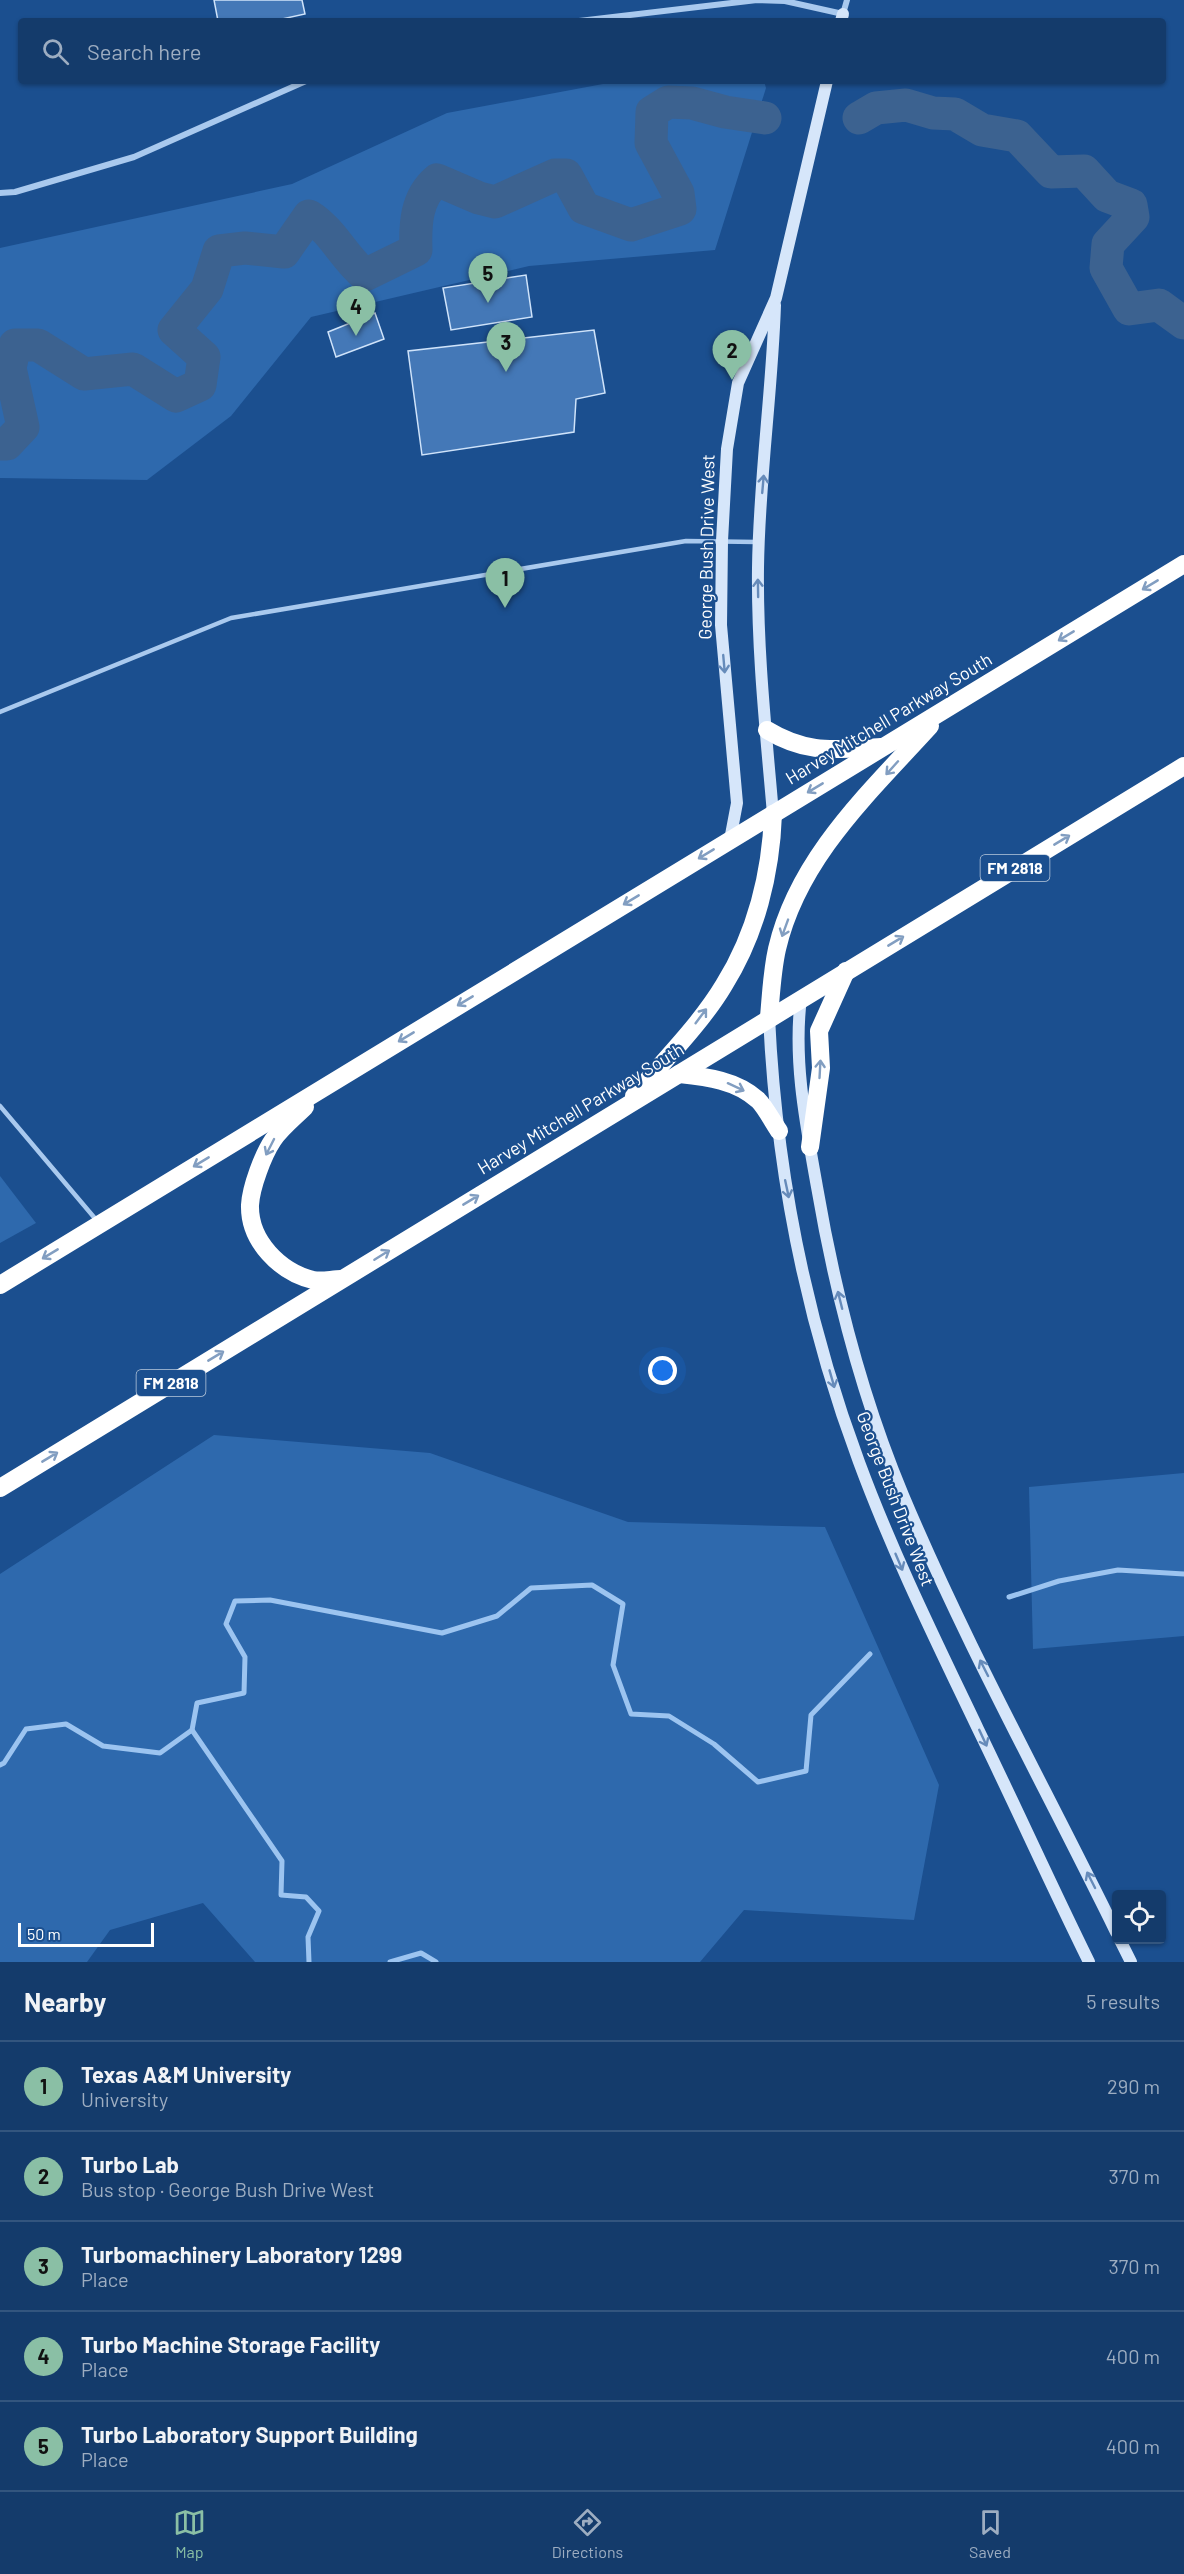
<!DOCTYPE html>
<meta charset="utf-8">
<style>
body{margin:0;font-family:Barlow,sans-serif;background:#214673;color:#f1f3f6}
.controls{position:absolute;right:18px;bottom:18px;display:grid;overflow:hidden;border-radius:6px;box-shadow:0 2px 4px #0004}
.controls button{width:54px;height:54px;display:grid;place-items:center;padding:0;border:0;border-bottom:2px solid #33557e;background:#143b6b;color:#f1f3f6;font:30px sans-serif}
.scale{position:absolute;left:18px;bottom:15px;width:136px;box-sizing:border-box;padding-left:6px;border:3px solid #fff;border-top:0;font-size:16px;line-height:21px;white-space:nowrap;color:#fff;-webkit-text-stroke:4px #1b4f8f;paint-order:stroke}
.you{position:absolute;left:663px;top:1371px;width:21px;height:21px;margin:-15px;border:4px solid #fff;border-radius:50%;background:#1a73e8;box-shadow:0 0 0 9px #1a73e833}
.badge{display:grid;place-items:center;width:39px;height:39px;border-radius:50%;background:#8abfa5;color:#111;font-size:20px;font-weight:700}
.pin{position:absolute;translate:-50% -50px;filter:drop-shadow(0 2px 3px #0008)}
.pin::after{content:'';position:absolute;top:32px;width:21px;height:18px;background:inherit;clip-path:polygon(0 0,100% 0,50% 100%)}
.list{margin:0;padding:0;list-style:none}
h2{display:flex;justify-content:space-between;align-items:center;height:78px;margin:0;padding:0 24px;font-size:26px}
h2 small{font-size:20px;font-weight:400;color:#9dadc1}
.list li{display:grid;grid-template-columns:39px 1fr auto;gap:18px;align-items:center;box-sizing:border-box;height:90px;padding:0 24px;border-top:2px solid #33557e}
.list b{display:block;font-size:22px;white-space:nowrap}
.list p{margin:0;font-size:20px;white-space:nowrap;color:#9dadc1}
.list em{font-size:20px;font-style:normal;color:#9dadc1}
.icon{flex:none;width:33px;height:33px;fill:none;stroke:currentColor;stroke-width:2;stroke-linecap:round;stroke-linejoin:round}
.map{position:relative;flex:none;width:1184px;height:1962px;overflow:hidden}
.search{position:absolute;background:#143b6b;box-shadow:0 2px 4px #0004;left:18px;right:18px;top:18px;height:66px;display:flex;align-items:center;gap:15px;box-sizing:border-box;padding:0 21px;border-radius:6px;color:#9dadc1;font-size:22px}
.sheet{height:528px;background:#143b6b}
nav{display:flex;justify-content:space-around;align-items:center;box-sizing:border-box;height:84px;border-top:2px solid #33557e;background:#143b6b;font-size:16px;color:#9dadc1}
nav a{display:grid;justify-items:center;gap:3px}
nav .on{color:#8abfa5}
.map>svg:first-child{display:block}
</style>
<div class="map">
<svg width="1184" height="1962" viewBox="0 0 1184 1962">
<rect width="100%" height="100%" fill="#1b4f8f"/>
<g fill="#2e69ad">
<polygon points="619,81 764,81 766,88 715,250 529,266 311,317 231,416 147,480 0,478 0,248 292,184 447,113"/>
<polygon points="0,1176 36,1223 0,1243"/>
<polygon points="214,1435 430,1453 628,1522 825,1527 939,1785 914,1920 744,1910 700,1962 255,1962 203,1903 110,1930 87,1962 0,1962 0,1574"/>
<polygon points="1184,1473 1184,1636 1033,1649 1029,1487"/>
</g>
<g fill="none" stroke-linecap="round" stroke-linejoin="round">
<g stroke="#9cc4f0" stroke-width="5">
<polyline points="1009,1597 1059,1581 1118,1570 1184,1574"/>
<polyline points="192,1730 197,1703 244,1693 245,1657 226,1624 235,1601 270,1600 442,1633 497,1616 531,1588 592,1585 623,1604 613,1665 631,1714 669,1716 714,1744 758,1782 806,1771 811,1715 870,1654"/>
<polyline points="0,1765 4,1763 26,1729 66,1724 103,1746 160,1753 192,1730 282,1861 281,1895 306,1897 319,1911 308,1937 309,1962"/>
<polyline points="390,1962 421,1953 436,1962"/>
</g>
<g stroke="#3c6290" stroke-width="33">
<polyline points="859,118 876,108 906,105 933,113 955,114 982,130 1017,136 1051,172 1084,171 1107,196 1131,205 1133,217 1108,244 1106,268 1129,309 1159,305 1184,323"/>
<path d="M0 444H7L23 427 10 368 15 345H38L84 374 133 369 176 396 200 385 204 357 174 330 207 289 219 251 245 248 284 252 309 216C333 231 344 258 365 275L416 250C415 224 416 198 437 180L479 198 495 202 555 175H566L584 208 631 225 680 209 678 193 651 143 652 112 668 102 692 103 725 112 765 118"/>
</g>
</g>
<g fill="#4478b7" stroke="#cfe3fa" stroke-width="1.5">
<polygon points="214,0 302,0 305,14 273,21 218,21"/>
<polygon points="526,275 532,317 451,330 443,288"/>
<polygon points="375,313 384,339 336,357 328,332"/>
<polygon points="594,330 605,393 576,399 574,432 422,455 408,351"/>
</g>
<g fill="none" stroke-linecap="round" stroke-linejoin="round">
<g stroke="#a9c9ee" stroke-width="4.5">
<polyline points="0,712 231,618 686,541 757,542"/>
<polyline points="0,1106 98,1222"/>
</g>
<g stroke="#a9c9ee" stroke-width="6">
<polyline points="579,21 757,0 785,1 843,14 847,0"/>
<polyline points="0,193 15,192 134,157 306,81"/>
</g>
<g stroke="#d6e6fa" stroke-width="12">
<polyline points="841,21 843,14"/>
<path d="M773 814C766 732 757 650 758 568 759 480 772 393 775 305"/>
<polyline points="730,840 737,803 721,625 722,541 727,449 738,383 776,298 827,81"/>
<path d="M801 998C793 1061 806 1125 817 1187 835 1292 862 1397 903 1495 966 1645 1045 1787 1116 1932"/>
<path d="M769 1017C776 1168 806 1320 859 1462 893 1554 936 1641 978 1729 1016 1807 1051 1885 1089 1962"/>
<polyline points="1120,1940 1131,1962"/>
</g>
<g stroke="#fff" stroke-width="18">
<path d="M767 730C808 755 836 749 881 747"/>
<path d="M769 1017C771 995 772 971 777 949 798 858 869 793 930 726"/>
<path d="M679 1074C707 1077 736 1080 758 1100 766 1108 772 1121 779 1131"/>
<path d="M634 1096C664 1060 700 1025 724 985 756 934 771 873 773 814"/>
<path d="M305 1107C295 1117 281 1128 273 1140 263 1155 251 1187 250 1205 249 1241 280 1272 313 1280 322 1282 332 1279 341 1279"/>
<polyline points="810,1147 821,1068 819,1031 846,971"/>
<polyline points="0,1285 1184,564"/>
<polyline points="0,1488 1184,766"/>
</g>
</g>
<defs><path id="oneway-shaft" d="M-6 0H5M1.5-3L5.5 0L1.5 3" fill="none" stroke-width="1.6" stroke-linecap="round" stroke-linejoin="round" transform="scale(1.5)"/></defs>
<g stroke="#668bba">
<use href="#oneway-shaft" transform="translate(763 484) rotate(-85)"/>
<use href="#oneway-shaft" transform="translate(758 588) rotate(-91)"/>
<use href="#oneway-shaft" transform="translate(724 664) rotate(85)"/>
<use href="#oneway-shaft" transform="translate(787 1189) rotate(78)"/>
<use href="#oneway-shaft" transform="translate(840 1300) rotate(-104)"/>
<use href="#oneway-shaft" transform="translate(832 1379) rotate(74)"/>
<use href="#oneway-shaft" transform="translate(899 1562) rotate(67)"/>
<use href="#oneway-shaft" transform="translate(984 1668) rotate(-117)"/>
<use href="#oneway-shaft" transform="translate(983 1738) rotate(65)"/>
<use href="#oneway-shaft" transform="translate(1091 1880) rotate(-117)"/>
</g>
<g stroke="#829ec1">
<use href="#oneway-shaft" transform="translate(1150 585) rotate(149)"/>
<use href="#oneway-shaft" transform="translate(1066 636) rotate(149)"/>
<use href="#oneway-shaft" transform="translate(892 768) rotate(132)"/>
<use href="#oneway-shaft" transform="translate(815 788) rotate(149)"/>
<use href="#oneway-shaft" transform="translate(1062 840) rotate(-31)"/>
<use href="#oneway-shaft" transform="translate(706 854) rotate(149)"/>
<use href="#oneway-shaft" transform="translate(631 900) rotate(149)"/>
<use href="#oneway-shaft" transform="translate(785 928) rotate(110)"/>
<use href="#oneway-shaft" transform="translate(896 941) rotate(-31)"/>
<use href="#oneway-shaft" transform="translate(465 1001) rotate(149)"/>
<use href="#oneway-shaft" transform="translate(701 1016) rotate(-53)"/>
<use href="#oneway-shaft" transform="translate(406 1037) rotate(149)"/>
<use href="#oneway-shaft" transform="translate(820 1069) rotate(-87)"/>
<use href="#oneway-shaft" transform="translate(736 1087) rotate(25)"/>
<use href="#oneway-shaft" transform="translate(270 1147) rotate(117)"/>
<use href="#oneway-shaft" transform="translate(201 1162) rotate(149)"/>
<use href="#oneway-shaft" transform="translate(471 1200) rotate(-31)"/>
<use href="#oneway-shaft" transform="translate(50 1254) rotate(149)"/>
<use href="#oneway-shaft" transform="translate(382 1255) rotate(-32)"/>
<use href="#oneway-shaft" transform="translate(216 1356) rotate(-31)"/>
<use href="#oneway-shaft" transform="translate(50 1457) rotate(-31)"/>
</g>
<g text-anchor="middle" stroke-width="4.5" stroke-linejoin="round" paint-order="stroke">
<g fill="#1b4f8f" stroke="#bbcadd" stroke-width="1.5">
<rect x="980.5" y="855" width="69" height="26" rx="4.5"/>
<rect x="136.5" y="1370" width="69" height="26" rx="4.5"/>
</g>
<g font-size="16" font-weight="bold" fill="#fff">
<text x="1015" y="874">FM 2818</text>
<text x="171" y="1389">FM 2818</text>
</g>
<g font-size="18" fill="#fff" stroke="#1b4f8f">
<text transform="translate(707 547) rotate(-89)" y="6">George Bush Drive West</text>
<text transform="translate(889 719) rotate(-31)" y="6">Harvey Mitchell Parkway South</text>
<text transform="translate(581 1109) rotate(-31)" y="6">Harvey Mitchell Parkway South</text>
<text transform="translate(895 1499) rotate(69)" y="6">George Bush Drive West</text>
</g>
</g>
</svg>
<div class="controls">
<button><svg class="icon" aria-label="locate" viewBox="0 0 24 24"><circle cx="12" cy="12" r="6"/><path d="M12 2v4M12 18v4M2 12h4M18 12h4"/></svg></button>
</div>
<div class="scale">50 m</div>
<div class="you"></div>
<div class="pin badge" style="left:505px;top:608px">1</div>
<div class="pin badge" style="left:732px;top:380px">2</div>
<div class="pin badge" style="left:506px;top:372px">3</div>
<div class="pin badge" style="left:356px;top:336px">4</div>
<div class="pin badge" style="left:488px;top:303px">5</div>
<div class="search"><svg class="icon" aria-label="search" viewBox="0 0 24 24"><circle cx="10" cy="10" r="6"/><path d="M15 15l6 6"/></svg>Search here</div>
</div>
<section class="sheet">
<h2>Nearby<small>5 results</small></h2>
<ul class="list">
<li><span class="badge">1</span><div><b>Texas A&amp;M University</b><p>University</p></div><em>290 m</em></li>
<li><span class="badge">2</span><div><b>Turbo Lab</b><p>Bus stop · George Bush Drive West</p></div><em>370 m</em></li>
<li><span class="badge">3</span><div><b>Turbomachinery Laboratory 1299</b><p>Place</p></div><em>370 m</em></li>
<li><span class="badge">4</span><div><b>Turbo Machine Storage Facility</b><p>Place</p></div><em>400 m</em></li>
<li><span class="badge">5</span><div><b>Turbo Laboratory Support Building</b><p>Place</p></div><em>400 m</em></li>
</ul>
</section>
<nav>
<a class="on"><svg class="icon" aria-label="map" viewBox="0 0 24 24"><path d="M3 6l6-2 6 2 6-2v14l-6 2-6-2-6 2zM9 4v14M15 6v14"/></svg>Map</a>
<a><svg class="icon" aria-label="directions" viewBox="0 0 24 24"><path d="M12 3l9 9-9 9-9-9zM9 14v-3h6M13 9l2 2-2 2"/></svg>Directions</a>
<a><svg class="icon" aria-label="saved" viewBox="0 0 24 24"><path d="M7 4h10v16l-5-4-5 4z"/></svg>Saved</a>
</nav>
